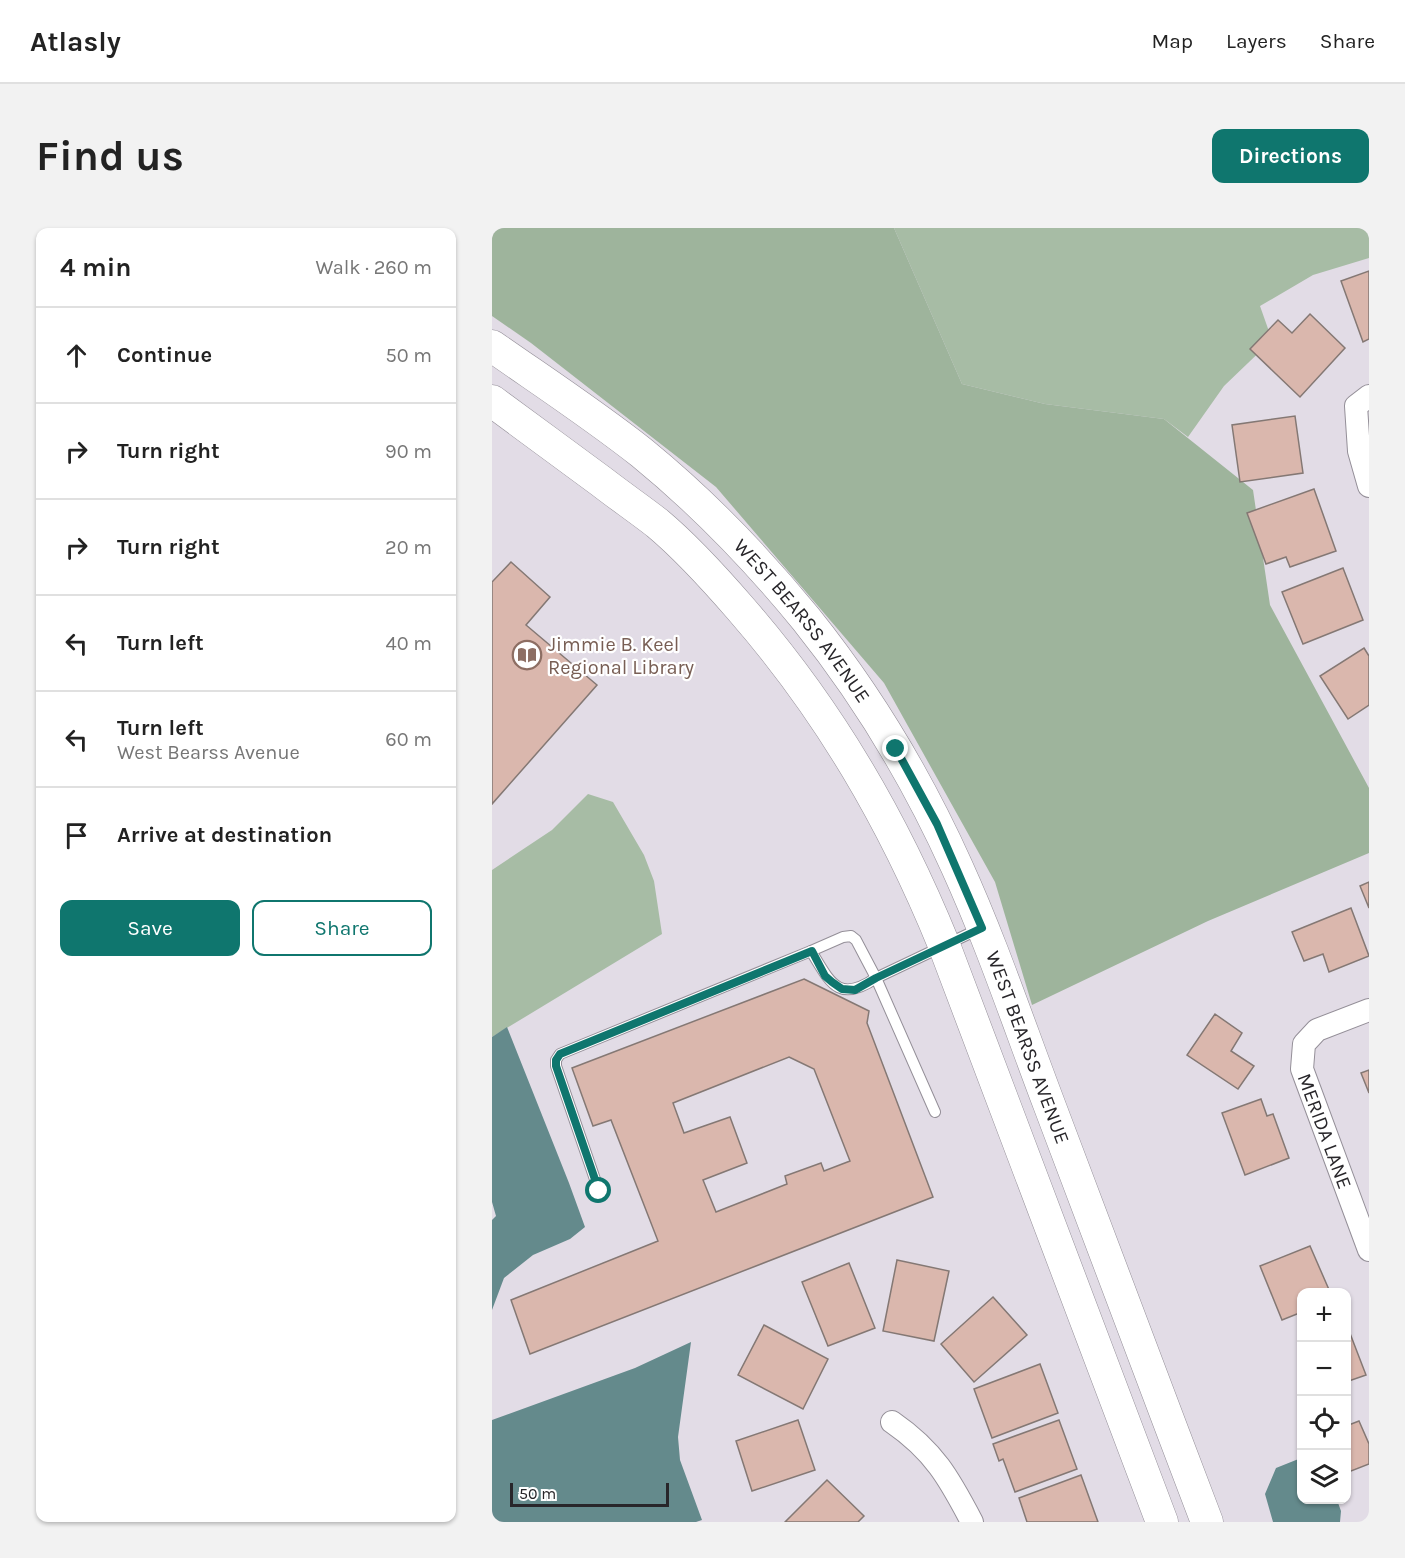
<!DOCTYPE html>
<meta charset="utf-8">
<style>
body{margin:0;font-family:Karla,sans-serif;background:#f2f2f2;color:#222}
.controls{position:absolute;right:18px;bottom:18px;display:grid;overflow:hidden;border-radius:12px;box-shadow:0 2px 4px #0004}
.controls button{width:54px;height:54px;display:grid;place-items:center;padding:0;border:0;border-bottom:2px solid #e0e0e0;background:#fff;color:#222;font:30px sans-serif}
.scale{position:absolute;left:18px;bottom:15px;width:159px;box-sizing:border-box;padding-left:6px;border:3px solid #28262a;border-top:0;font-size:16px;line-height:21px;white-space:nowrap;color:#28262a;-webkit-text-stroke:4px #fff;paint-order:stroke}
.stop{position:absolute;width:18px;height:18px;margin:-14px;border:4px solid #0f766e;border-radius:50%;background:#fff}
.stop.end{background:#0f766e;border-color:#fff;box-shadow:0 2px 6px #0008}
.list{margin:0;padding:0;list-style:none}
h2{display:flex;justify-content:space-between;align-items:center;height:78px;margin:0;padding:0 24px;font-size:26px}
h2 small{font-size:20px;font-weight:400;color:#767676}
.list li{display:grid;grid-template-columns:39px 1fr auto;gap:18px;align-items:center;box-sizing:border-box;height:96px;padding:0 24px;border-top:2px solid #e0e0e0}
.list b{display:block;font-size:22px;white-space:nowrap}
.list p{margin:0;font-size:20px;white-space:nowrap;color:#767676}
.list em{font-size:20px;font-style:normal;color:#767676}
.actions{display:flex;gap:12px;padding:18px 24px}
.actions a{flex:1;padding:14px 0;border:2px solid #0f766e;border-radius:12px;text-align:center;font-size:21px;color:#0f766e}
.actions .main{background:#0f766e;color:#fff}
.icon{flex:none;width:33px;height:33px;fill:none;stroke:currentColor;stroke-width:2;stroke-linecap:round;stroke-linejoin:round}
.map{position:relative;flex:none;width:877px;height:1294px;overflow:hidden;border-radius:12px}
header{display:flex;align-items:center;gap:36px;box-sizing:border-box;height:84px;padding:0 30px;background:#fff;border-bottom:2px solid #e0e0e0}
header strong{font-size:28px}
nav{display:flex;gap:33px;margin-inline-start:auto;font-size:21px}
.intro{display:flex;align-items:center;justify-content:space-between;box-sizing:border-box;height:144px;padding:0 36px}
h1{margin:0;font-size:42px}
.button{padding:15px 27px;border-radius:12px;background:#0f766e;color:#fff;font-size:21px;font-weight:700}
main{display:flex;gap:36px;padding:0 36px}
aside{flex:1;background:#fff;border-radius:12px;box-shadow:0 2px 4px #0004}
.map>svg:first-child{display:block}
</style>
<header>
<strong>Atlasly</strong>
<nav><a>Map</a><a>Layers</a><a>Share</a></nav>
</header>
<div class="intro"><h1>Find us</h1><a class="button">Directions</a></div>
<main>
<aside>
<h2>4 min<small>Walk · 260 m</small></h2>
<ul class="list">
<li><svg class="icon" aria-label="ahead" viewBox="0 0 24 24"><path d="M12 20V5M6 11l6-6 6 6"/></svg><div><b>Continue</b></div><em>50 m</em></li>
<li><svg class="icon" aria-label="right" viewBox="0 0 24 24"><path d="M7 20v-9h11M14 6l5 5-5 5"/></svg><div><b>Turn right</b></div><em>90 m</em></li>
<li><svg class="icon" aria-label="right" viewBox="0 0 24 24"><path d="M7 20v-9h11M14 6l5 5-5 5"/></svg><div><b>Turn right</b></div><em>20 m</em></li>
<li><svg class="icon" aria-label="left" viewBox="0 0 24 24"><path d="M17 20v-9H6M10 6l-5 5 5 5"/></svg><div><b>Turn left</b></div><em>40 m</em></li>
<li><svg class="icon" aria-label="left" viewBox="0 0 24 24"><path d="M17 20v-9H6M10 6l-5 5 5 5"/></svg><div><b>Turn left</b><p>West Bearss Avenue</p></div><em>60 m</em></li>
<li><svg class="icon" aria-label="arrive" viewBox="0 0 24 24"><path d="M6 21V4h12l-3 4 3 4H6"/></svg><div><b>Arrive at destination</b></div></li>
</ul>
<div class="actions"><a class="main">Save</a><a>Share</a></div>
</aside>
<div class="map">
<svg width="877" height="1294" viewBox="0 0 877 1294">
<rect width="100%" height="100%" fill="#e2dce6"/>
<g fill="#a7bca5">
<polygon points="402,0 877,0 877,30 821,47 768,78 780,112 732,158 696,209 672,191 553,176 470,156"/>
<polygon points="96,566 121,574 152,627 162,653 170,706 0,809 0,642 60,602"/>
</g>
<polygon fill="#9eb49c" points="0,0 402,0 470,156 553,176 672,191 761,262 778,377 877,560 877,625 716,693 540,777 503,654 392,455 224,259 39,115 0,88"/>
<g fill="#648a8c">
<polygon points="15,799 77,955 93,999 78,1011 41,1027 12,1050 0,1082 0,992 4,988 0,974 0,809"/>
<polygon points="199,1114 186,1209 188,1232 210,1292 204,1294 0,1294 0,1192 143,1140"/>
<polygon points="809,1230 810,1272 845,1272 849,1283 848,1294 781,1294 773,1266 784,1240"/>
</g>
<g fill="#dab7ad" stroke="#847874" stroke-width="1.5" fill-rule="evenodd">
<polygon points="877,43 877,111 871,114 849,53"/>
<polygon points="818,86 853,120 808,169 758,121 786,92 800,105"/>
<polygon points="803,188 811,245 748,254 740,197"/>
<polygon points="822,261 844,323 798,339 794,329 774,336 755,285"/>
<polygon points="19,334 58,369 34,397 105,457 0,576 0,354"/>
<polygon points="851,340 871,392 811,416 790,364"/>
<polygon points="872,420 877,428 877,477 856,491 828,448"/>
<polygon points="877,654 877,680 868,658"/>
<polygon points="859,680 877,728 837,744 831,726 812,733 800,704"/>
<path d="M312 751 377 783 375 795 441 969 38 1126 19 1072 166 1013 119 892 101 898 80 840ZM297 829 322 841 358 933 332 943 329 935 293 948 295 956 224 984 211 952 255 935 238 889 192 905 181 875Z"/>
<polygon points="723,786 750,805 739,823 762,838 746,861 695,827"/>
<polygon points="877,842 877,865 869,845"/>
<polygon points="769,871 775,888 781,886 797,930 753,947 730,885"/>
<polygon points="818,1018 838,1064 810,1064 810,1084 790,1092 768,1038"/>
<polygon points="405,1032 457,1043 442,1113 391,1103"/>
<polygon points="357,1035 383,1100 336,1118 310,1054"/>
<polygon points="501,1069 535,1107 482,1154 449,1116"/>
<polygon points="854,1095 874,1147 854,1154"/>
<polygon points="272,1097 336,1131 311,1181 246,1147"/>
<polygon points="548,1136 566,1185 500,1210 482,1161"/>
<polygon points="306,1192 323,1242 260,1263 244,1213"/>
<polygon points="567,1192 585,1241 523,1264 511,1231 507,1233 501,1216"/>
<polygon points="867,1193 877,1216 877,1236 854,1245 854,1198"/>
<polygon points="589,1247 606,1294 535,1294 527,1270"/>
<polygon points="335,1252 372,1288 366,1294 293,1294"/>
</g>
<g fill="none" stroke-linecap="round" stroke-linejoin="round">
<g stroke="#948f98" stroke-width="12">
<g id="service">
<path d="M319 723C338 754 346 776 384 750L443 884"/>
<polyline points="107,963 64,838 64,832 68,826 319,723 351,709 359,708 364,712 384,750 487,701"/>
</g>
</g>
<g stroke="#948f98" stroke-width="24">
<g id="minor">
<polyline points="877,168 864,178 867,223 877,258"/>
<path id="s1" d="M877 782 825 802 812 816 810 841 877 1022"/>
<path d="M400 1194C442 1223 457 1250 480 1294"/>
</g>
</g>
<g stroke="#948f98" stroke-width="33">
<g id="secondary">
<path id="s2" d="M0 118C50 153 102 187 150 225 210 274 265 331 314 391 375 467 425 550 465 639 500 716 527 797 557 876 610 1016 662 1155 715 1294"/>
<path d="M0 173C37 200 73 227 110 254 128 268 147 281 165 295 195 320 222 350 248 380 337 482 401 592 452 717L670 1294"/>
</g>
</g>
<use href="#service" stroke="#fff" stroke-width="10"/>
<use href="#minor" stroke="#fff" stroke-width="22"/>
<use href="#secondary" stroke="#fff" stroke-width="32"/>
</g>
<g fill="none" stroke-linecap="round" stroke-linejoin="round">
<polyline stroke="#0f766e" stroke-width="8" points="107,963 64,838 64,832 68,826 320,723 333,748 340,754 350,761 363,762 384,750 490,700 445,596 404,521"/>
</g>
<defs>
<g id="library-ring" transform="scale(1.5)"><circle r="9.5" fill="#fff" stroke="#8d6e63" stroke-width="1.5"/><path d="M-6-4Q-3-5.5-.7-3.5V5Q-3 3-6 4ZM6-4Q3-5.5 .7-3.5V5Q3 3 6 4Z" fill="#8d6e63"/></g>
</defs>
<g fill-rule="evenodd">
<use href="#library-ring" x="35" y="427"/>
</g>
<g text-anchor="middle" stroke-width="4.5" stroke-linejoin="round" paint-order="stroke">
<g font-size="20" fill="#28262a" stroke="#fff">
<text dy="7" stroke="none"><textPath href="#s2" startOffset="417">WEST BEARSS AVENUE</textPath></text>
<text dy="7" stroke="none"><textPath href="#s2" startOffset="903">WEST BEARSS AVENUE</textPath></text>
<text dy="7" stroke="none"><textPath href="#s1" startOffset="166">MERIDA LANE</textPath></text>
</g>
<g font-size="20" fill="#785e54" stroke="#fff" text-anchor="start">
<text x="56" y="423">Jimmie B. Keel<tspan x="56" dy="23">Regional Library</tspan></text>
</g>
</g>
</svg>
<div class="controls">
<button>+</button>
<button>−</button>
<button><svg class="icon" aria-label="locate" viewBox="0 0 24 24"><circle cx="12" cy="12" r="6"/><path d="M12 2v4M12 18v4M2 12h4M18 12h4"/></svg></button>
<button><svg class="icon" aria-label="layers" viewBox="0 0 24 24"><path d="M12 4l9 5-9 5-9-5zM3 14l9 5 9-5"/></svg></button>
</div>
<div class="scale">50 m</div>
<div class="stop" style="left:107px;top:963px"></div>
<div class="stop end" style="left:404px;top:521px"></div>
</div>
</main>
